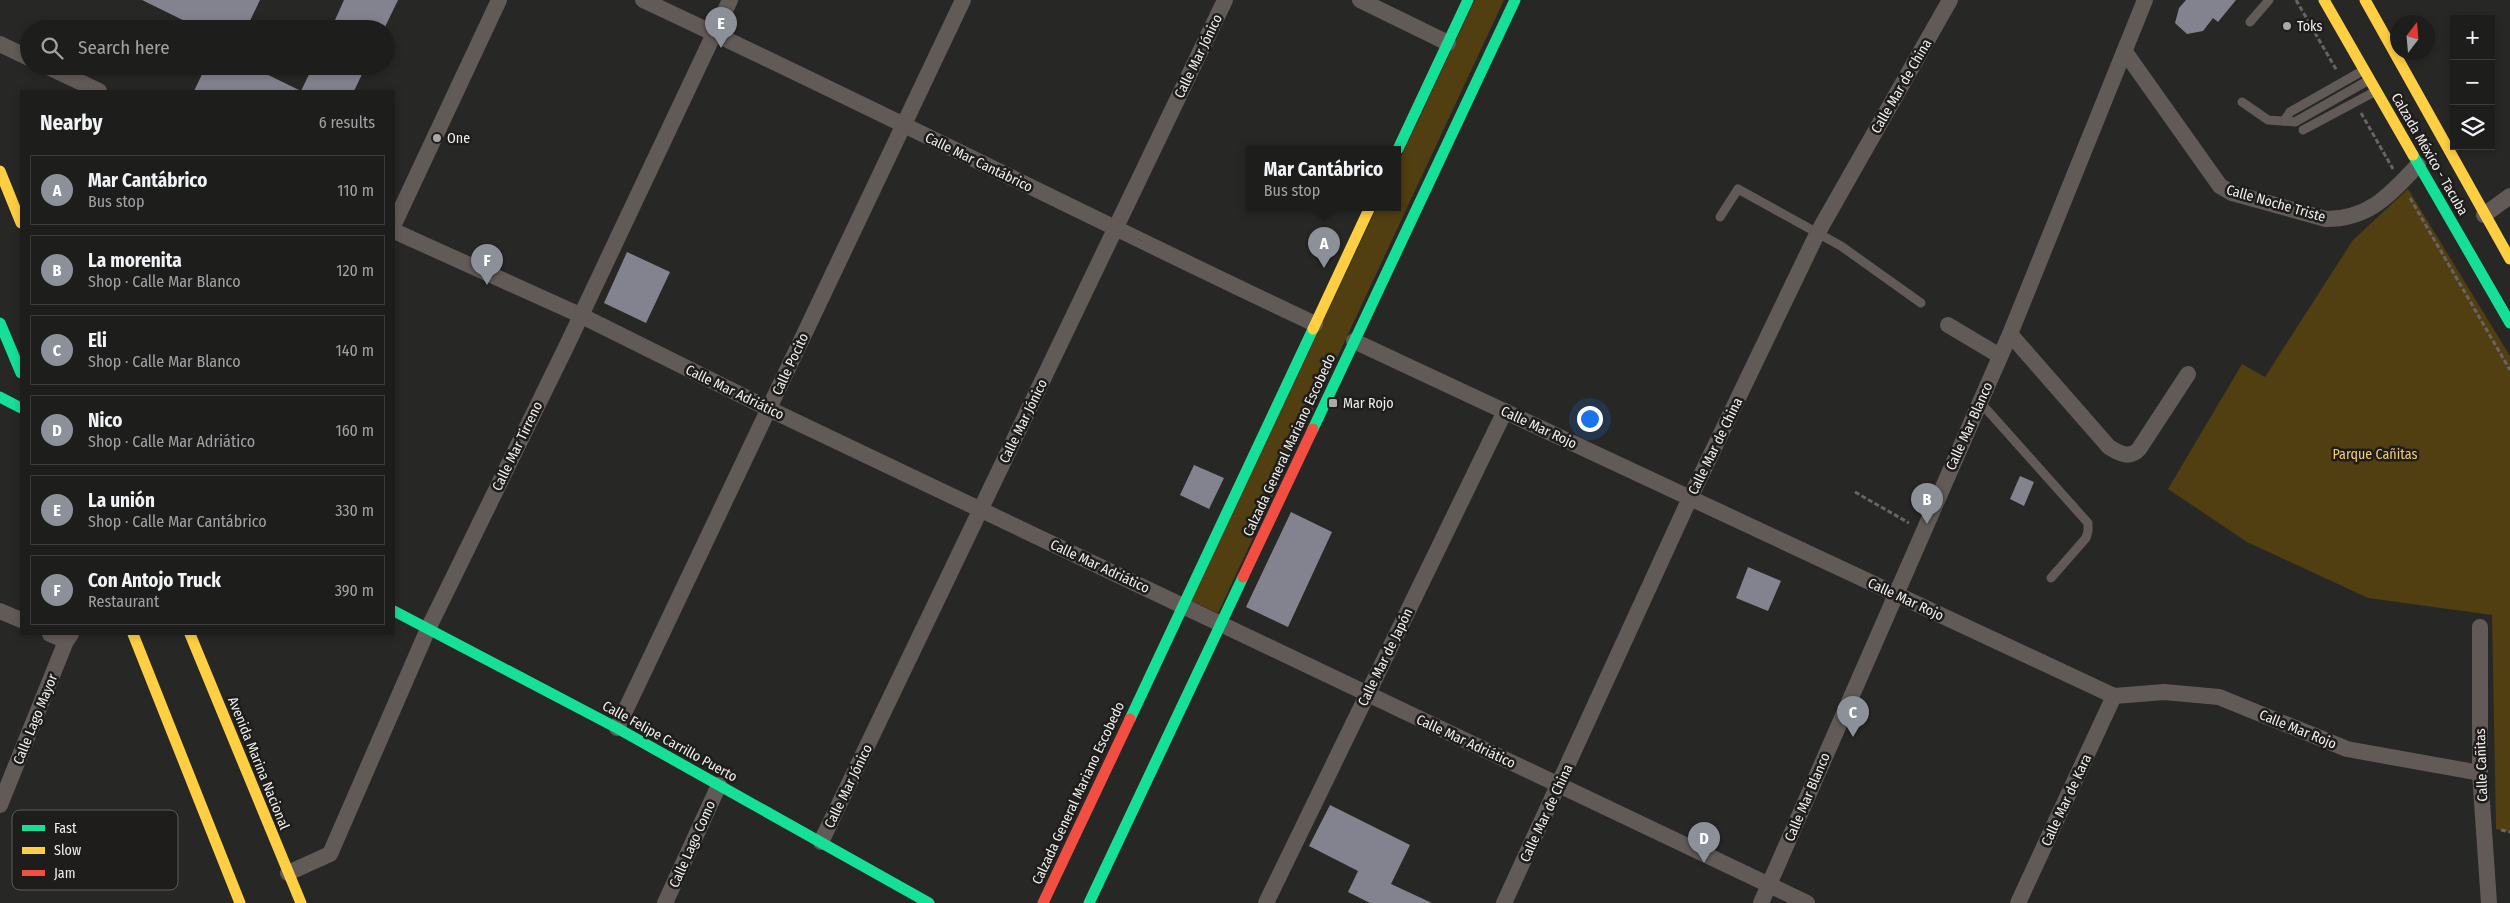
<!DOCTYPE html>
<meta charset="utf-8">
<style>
body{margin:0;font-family:"Fira Sans Condensed",sans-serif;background:#252625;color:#f1f3f6}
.controls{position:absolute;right:15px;top:15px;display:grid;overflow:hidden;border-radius:0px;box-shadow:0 2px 8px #0003}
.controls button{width:45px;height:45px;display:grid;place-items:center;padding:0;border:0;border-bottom:1px solid #3b3b3b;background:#1d1d1c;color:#f1f3f6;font:25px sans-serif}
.compass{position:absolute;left:2390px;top:15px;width:45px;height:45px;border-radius:50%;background:#1d1d1c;box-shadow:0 2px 8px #0003;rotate:16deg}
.you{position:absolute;left:1589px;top:418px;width:18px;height:18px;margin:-12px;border:4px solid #fff;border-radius:50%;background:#1a73e8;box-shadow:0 0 0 8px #1a73e833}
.badge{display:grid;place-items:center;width:32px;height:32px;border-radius:50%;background:#8c9099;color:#fff;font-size:16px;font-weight:700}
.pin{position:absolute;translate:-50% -41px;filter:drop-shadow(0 1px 2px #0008)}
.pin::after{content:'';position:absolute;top:26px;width:18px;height:15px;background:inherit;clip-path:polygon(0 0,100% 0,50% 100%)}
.popup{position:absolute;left:1246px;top:146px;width:155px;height:65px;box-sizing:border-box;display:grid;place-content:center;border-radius:0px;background:#1d1d1c;filter:drop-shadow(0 1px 4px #0005);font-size:16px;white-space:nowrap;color:#a0a2a3}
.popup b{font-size:19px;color:#f1f3f6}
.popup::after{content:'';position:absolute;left:50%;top:100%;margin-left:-10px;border:10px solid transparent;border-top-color:#1d1d1c}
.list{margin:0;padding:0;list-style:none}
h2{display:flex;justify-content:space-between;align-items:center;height:65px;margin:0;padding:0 20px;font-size:21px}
h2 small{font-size:16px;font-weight:400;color:#a0a2a3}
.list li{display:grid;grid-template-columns:32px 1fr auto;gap:15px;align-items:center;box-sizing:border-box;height:70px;margin:0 10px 10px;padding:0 10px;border:1px solid #3b3b3b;border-radius:0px}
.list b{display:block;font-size:19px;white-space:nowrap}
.list p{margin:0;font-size:16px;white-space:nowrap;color:#a0a2a3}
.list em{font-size:16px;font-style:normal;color:#a0a2a3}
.icon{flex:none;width:28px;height:28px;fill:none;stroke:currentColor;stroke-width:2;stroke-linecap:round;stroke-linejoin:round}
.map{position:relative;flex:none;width:2510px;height:903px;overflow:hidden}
.search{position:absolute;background:#1d1d1c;box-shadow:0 2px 8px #0003;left:20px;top:20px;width:375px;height:55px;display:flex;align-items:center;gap:12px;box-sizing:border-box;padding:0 18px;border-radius:28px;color:#a0a2a3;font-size:19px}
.panel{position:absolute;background:#1d1d1c;box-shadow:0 2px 8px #0003;left:20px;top:90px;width:375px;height:545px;border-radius:0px}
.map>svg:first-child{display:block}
</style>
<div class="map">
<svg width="2510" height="903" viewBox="0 0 2510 903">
<rect width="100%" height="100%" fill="#272726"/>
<g fill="#513e11">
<polygon points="1475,0 1504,0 1218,613 1191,601 1377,207 1398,207 1398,163"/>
<polygon points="2408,189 2510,356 2510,832 2496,829 2492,615 2368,598 2247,542 2168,489 2242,364 2265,377 2353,240"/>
</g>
<g fill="#82838f">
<polygon points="142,0 260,0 246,29 201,29"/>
<polygon points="344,0 398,0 384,29 331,29"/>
<polygon points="2186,0 2236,0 2218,22 2213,18 2203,31 2187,34 2175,23 2179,8"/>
<polygon points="206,66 250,66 301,91 313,66 366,66 354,91 194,91"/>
<polygon points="627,252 670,272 646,323 604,303"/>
<polygon points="1194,465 1224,478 1209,509 1180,495"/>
<polygon points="2020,476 2034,482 2024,506 2010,499"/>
<polygon points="1291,512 1332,532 1288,627 1246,607"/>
<polygon points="1748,567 1781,581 1768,611 1736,598"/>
<polygon points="1330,805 1410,845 1391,884 1432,903 1370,903 1348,892 1358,871 1309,846"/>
</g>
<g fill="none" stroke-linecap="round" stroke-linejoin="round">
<g stroke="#686462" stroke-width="3" stroke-dasharray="5 2.5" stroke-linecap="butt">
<polyline points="2296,0 2337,71"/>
<polyline points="2361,113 2393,169"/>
<polyline points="2410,198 2510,370"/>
<polyline points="1855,492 1909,523"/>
<polyline points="2501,830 2510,832"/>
</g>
<g stroke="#615a57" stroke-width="9">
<polyline points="2250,22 2269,0"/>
<polyline points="2242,102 2268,120 2295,122 2369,80"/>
<polyline points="2284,121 2290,112 2364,70"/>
<polyline points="2303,130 2376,91"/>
<polyline points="1720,217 1738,189 1841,246 1921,303"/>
<polyline points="1980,402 2088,523 2088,531 2086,538 2051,578"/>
</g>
<g stroke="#615a57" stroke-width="16">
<path d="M643 0C868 105 1090 218 1315 324"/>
<polyline points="1360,0 1448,43"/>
<polyline points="0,44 29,58"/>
<path d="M2125 52 2220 186 2232 193 2326 219C2370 219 2390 194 2418 165"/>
<polyline points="46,66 99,91"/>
<polyline points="2484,215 2510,196"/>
<polyline points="394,224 499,0"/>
<polyline points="394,231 580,315 769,409 1807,903"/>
<polyline points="1948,325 2000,356"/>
<path d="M2010 334 2109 447C2120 454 2130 459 2139 449L2188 374"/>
<polyline points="1354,341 2114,696 2164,692 2219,697 2347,749 2480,773"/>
<polyline points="0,611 21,620"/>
<polyline points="2480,627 2480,773 2489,903"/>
<polyline points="50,634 66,641"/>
<polyline points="617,728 963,0"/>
<polyline points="0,805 66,641 71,634"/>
<polyline points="821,842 1225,0"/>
<polyline points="288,873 330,854 428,629 568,343 730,0"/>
<polyline points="665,903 719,785"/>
<polyline points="1266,903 1505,411"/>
<polyline points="1504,903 1690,498 1817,234 1950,0"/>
<polyline points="1761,903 2010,334 2145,0"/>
<polyline points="2018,903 2114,696"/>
</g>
<g stroke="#16e098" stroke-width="11">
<polyline points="1398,149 1468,0"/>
<polyline points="2413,155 2510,323"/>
<polyline points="0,323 21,373"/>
<polyline points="0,397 21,408"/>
<polyline points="1313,429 1515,0"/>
<polyline points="394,611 617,728 929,903"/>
<polyline points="1130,719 1313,329"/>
<polyline points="1089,903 1243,577"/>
</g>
<g stroke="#ffcf43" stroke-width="11">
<polyline points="2324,0 2413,155"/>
<polyline points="2365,0 2510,259"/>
<polyline points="0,171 21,223"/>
<polyline points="1313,329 1370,207"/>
<polyline points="133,634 240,903"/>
<polyline points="190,634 301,903"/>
</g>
<g stroke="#f24e42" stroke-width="11">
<polyline points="1243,577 1313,429"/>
<polyline points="1043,903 1130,719"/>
</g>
</g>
<g fill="#a9a9a7" stroke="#1e1d1b" stroke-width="2">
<circle cx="2287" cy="26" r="5"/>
<circle cx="437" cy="138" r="5"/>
<rect x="1328" y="398" width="10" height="10" rx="2.5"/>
</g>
<g text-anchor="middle" stroke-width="5" stroke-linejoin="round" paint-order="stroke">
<g font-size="14" fill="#efefed" stroke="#1e1d1b" text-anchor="start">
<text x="2297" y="31">Toks</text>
<text x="447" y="143">One</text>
<text x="1343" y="408">Mar Rojo</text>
</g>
<g font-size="14" fill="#efefed" stroke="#1e1d1b">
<text transform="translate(1198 56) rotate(-64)" y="5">Calle Mar Jónico</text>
<text transform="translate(1901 86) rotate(-60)" y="5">Calle Mar de China</text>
<text transform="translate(2430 154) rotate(60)" y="5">Calzada México - Tacuba</text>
<text transform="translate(979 162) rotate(26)" y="5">Calle Mar Cantábrico</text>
<text transform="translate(2276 203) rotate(16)" y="5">Calle Noche Triste</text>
<text transform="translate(790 364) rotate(-65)" y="5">Calle Pocito</text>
<text transform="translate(735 392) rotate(26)" y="5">Calle Mar Adriático</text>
<text transform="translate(1023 421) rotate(-64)" y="5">Calle Mar Jónico</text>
<text transform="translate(1969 426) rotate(-66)" y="5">Calle Mar Blanco</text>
<text transform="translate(1539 427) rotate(25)" y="5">Calle Mar Rojo</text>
<text transform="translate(1289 445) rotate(-65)" y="5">Calzada General Mariano Escobedo</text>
<text transform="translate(517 446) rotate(-64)" y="5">Calle Mar Tirreno</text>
<text transform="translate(1715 446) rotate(-64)" y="5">Calle Mar de China</text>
<text transform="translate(1100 566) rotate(25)" y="5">Calle Mar Adriático</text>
<text transform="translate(1906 599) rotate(25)" y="5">Calle Mar Rojo</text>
<text transform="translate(1385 657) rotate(-64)" y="5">Calle Mar de Japón</text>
<text transform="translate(35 719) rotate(-68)" y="5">Calle Lago Mayor</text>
<text transform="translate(2298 729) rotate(22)" y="5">Calle Mar Rojo</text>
<text transform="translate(670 741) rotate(29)" y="5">Calle Felipe Carrillo Puerto</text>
<text transform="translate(1466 741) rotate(25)" y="5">Calle Mar Adriático</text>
<text transform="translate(259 763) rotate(68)" y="5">Avenida Marina Nacional</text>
<text transform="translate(2481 765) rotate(-92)" y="5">Calle Cañitas</text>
<text transform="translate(848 786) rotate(-64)" y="5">Calle Mar Jónico</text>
<text transform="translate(1078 793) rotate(-65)" y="5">Calzada General Mariano Escobedo</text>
<text transform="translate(1807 797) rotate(-67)" y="5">Calle Mar Blanco</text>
<text transform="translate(2066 800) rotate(-65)" y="5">Calle Mar de Kara</text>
<text transform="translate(1546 813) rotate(-65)" y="5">Calle Mar de China</text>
<text transform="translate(692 844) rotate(-66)" y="5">Calle Lago Como</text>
</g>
<g font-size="14" fill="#f4cb6e" stroke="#1e1d1b">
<text x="2375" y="459">Parque Cañitas</text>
</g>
</g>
<rect x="12" y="810" width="166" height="80" rx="8" fill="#1e1d1b" stroke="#5d5c5a" stroke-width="1"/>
<rect x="22" y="825" width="23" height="6" fill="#16e098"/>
<rect x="22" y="847" width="23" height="7" fill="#ffcf43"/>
<rect x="22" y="870" width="23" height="6" fill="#f24e42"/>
<g font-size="14" fill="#efefed">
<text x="54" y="833">Fast</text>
<text x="54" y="855">Slow</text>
<text x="54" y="878">Jam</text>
</g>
</svg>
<div class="controls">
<button>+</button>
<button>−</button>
<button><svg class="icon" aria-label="layers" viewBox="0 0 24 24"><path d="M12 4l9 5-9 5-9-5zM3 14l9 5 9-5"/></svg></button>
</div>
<svg class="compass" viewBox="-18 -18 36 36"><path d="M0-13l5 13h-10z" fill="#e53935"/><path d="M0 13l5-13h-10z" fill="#a0a2a3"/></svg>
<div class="you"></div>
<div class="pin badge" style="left:1324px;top:268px">A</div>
<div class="popup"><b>Mar Cantábrico</b>Bus stop</div>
<div class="pin badge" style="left:1927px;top:524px">B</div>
<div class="pin badge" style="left:1853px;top:737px">C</div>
<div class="pin badge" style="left:1704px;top:863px">D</div>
<div class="pin badge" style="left:721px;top:48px">E</div>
<div class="pin badge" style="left:487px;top:285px">F</div>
<div class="search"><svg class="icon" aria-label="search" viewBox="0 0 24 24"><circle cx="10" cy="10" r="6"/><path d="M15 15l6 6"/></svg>Search here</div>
<section class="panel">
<h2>Nearby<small>6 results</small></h2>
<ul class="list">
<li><span class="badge">A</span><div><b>Mar Cantábrico</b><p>Bus stop</p></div><em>110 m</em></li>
<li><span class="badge">B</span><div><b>La morenita</b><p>Shop · Calle Mar Blanco</p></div><em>120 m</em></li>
<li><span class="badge">C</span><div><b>Eli</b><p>Shop · Calle Mar Blanco</p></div><em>140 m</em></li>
<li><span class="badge">D</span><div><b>Nico</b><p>Shop · Calle Mar Adriático</p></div><em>160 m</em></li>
<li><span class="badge">E</span><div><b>La unión</b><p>Shop · Calle Mar Cantábrico</p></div><em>330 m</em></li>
<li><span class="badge">F</span><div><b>Con Antojo Truck</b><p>Restaurant</p></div><em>390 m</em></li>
</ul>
</section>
</div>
